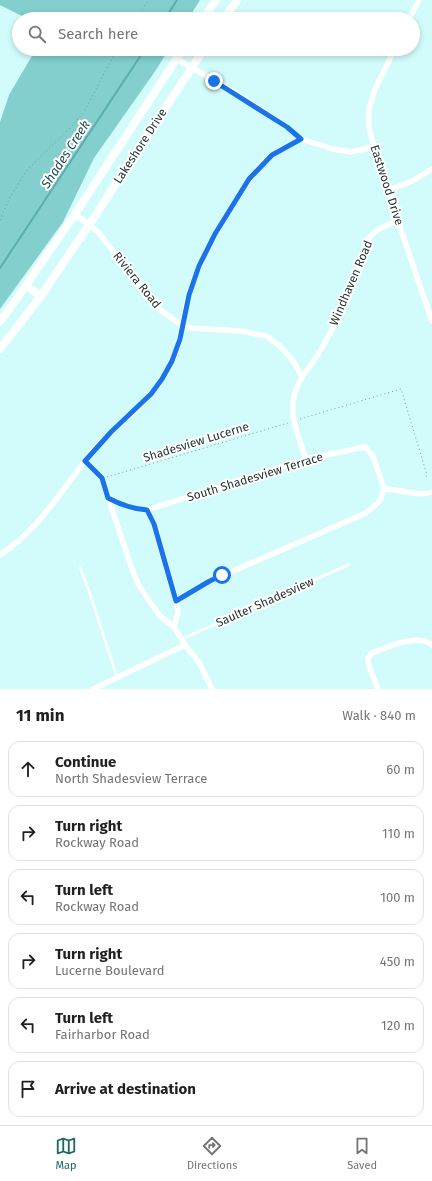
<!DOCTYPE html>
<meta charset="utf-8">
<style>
body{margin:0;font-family:"Fira Sans",sans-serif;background:#f6f6f6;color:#202124}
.stop{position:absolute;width:12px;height:12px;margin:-9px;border:3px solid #1a73e8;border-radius:50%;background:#fff}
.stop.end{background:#1a73e8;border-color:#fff;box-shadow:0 1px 4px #0008}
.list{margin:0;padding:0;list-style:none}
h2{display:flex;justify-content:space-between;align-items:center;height:52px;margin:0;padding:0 16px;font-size:17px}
h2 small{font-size:13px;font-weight:400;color:#757577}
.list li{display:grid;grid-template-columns:26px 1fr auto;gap:12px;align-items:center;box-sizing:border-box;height:56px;margin:0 8px 8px;padding:0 8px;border:1px solid #e0e0e0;border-radius:12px}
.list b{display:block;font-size:15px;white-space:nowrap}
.list p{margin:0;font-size:13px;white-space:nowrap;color:#757577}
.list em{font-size:13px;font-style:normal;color:#757577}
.icon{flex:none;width:22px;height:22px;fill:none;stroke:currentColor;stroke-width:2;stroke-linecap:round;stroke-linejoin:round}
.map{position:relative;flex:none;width:432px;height:689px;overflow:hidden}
.search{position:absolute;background:#fff;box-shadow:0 2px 6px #0003;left:12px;right:12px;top:12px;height:44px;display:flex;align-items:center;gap:10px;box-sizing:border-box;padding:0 14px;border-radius:22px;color:#757577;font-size:15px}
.sheet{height:436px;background:#fff}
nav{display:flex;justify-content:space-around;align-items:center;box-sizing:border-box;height:56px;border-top:1px solid #e0e0e0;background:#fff;font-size:11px;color:#757577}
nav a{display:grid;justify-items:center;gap:2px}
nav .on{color:#1a6767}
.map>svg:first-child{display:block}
</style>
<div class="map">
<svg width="432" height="689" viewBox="0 0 432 689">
<rect width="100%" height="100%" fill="#d2fcfb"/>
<g fill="#82cfce">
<polygon points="0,0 200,0 188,19 28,19 0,5"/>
<polygon points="36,49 169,49 156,70 94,158 63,222 0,309 0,122 9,95"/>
</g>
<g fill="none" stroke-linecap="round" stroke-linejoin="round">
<g stroke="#59afad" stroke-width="2">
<polyline points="165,19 177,0"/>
<polyline points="0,268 145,49"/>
</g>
<g stroke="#7d9a9a" stroke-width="1" stroke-dasharray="1 3" stroke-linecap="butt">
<polyline points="135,19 149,0"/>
<polyline points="0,220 9,199 27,170 72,126 84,112 117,49"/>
<polyline points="300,419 401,389 427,475 426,477"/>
<polyline points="107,477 288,423"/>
</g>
<g stroke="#fff" stroke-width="2.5">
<polyline points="80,567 89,591 117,677"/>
<polyline points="182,639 348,565"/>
</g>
<g stroke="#fff" stroke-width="5.5">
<polyline points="409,19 419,0"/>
<polyline points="395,49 375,89 369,109 369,127 374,147 386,180 398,221 432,321"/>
<polyline points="177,59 237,94 287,127 301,139 333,149 350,152 374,147"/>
<polyline points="389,190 412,181 432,169"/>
<path d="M75 214 98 232 159 309 183 326 191 328 241 331 266 336 280 346 293 361 302 377C299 383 295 390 294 397 289 417 300 440 306 459"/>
<path d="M302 377C334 337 351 288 368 240 375 229 385 226 398 221"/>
<polyline points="85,461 102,478 108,497 132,569 139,586 160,616 174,627"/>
<path d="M384 489C400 489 416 497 432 492"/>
<path d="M108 497C122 506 131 509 147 510L306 459 365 447 373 456 384 489"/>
<polyline points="147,510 154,524 176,601 178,613 174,627 185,645 200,664 212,689"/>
<path d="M0 555C42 528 66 482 98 445 110 432 123 421 136 410 150 396 163 380 172 361 183 340 182 317 189 294 199 261 216 232 235 202 245 185 256 168 272 155 280 149 292 144 301 139"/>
<polyline points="176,601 208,582 366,513 380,501 384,489"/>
<polyline points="93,689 185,645"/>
<path d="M378 689 369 666 368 658 372 653C388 647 417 633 432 645"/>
</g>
<g stroke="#fff" stroke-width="8">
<polyline points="203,19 216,0"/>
<polyline points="224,19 237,0"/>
<polyline points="26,286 41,296"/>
<polyline points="0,321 11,307 75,214 183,49"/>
<polyline points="0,349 41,296 89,225 204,49"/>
</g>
</g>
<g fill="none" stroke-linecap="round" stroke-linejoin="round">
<path stroke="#1a73e8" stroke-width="5" d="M214 81 287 127 301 139 272 155 249 179 215 234 199 266 189 295 180 339 172 361 162 379 151 394 111 432 85 461 102 478 108 498C121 505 132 509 147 510L154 524 176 601 208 582 222 575"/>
</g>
<g text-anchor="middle" stroke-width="4" stroke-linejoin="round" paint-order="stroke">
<g font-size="12" fill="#253535" stroke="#fff">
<text transform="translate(140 146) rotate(-57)" y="4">Lakeshore Drive</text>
<text transform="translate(387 185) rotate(72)" y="4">Eastwood Drive</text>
<text transform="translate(137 280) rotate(51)" y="4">Riviera Road</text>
<text transform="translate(351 283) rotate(-67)" y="4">Windhaven Road</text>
<text transform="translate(196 442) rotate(-17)" y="4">Shadesview Lucerne</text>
<text transform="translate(255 477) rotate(-17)" y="4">South Shadesview Terrace</text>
<text transform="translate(265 602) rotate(-24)" y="4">Saulter Shadesview</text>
</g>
<g font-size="13" font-style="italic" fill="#244c4c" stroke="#fff">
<text transform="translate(65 154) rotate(-57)" y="5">Shades Creek</text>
</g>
</g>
</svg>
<div class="stop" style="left:222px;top:575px"></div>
<div class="stop end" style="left:214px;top:81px"></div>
<div class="search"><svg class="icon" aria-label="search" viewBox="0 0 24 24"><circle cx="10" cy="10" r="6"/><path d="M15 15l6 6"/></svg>Search here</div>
</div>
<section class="sheet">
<h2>11 min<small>Walk · 840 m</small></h2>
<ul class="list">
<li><svg class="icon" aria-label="ahead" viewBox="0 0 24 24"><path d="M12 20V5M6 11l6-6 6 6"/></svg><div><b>Continue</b><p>North Shadesview Terrace</p></div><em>60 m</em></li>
<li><svg class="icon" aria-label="right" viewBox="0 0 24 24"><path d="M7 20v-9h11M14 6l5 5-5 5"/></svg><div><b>Turn right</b><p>Rockway Road</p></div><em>110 m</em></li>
<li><svg class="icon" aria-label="left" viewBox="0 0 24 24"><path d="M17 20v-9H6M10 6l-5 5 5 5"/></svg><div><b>Turn left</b><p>Rockway Road</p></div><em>100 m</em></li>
<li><svg class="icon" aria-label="right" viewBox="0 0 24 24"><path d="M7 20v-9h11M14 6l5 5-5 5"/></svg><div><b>Turn right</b><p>Lucerne Boulevard</p></div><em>450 m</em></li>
<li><svg class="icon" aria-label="left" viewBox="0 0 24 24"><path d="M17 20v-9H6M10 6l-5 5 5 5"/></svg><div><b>Turn left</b><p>Fairharbor Road</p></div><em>120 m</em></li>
<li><svg class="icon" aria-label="arrive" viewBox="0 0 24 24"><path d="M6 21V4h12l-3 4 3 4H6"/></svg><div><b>Arrive at destination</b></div></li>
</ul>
</section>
<nav>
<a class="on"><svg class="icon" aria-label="map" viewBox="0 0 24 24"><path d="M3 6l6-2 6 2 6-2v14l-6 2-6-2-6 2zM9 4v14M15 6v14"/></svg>Map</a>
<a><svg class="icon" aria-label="directions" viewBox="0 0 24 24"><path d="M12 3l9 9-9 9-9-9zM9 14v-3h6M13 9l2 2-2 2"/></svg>Directions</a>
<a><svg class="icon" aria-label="saved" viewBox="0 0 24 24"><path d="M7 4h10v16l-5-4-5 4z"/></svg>Saved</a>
</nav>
